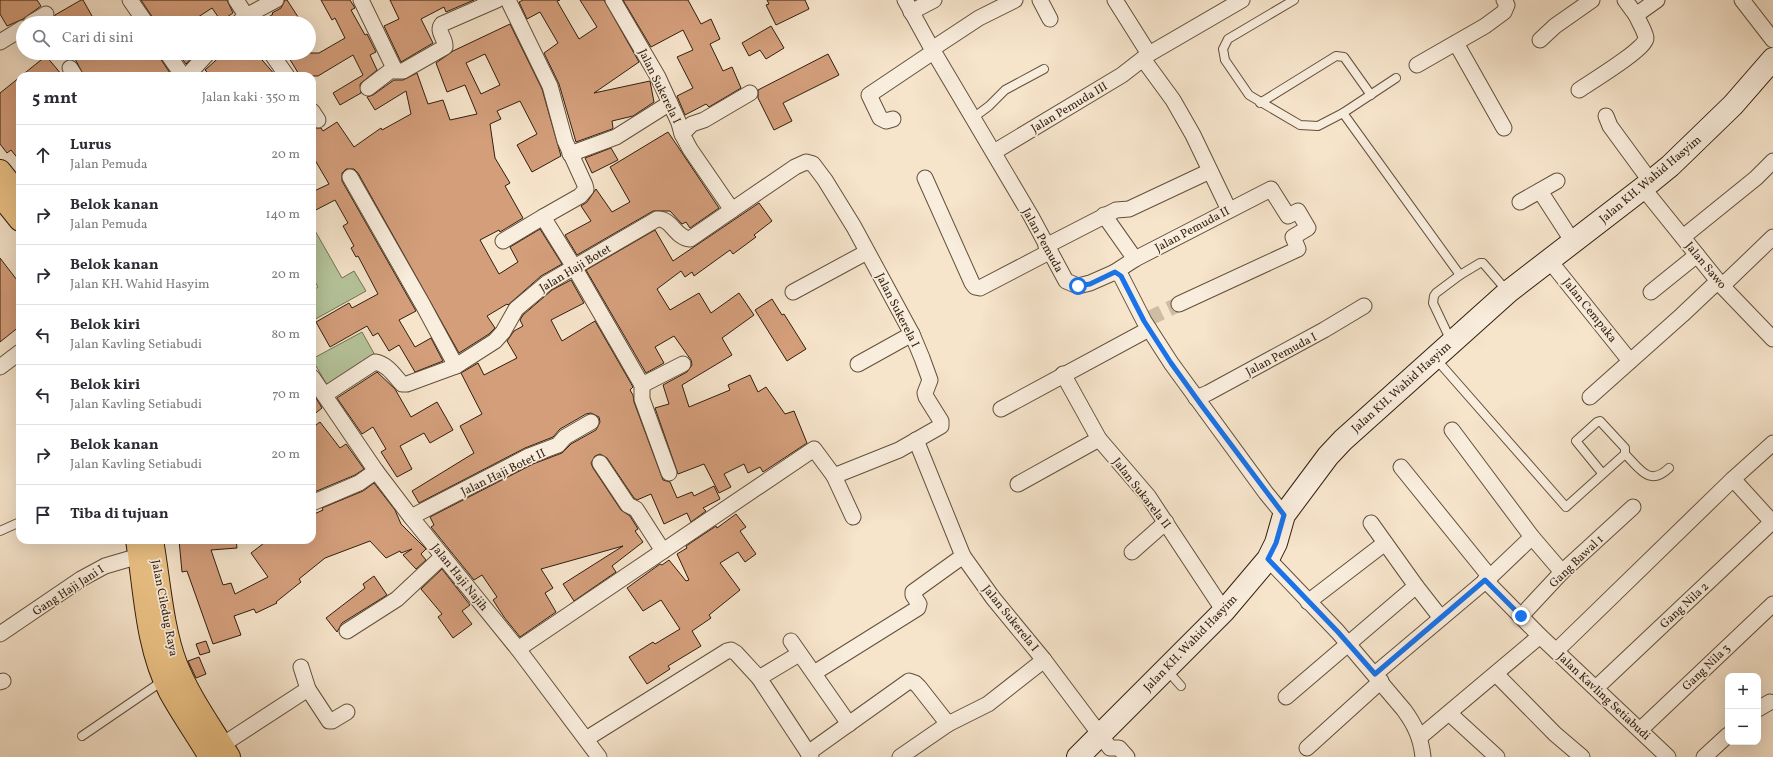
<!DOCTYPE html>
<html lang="id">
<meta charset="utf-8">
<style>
body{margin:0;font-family:Vollkorn,serif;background:#f2f2f3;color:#2b2b33}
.controls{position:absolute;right:12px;bottom:12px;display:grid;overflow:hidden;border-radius:8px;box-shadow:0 4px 16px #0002}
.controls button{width:36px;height:36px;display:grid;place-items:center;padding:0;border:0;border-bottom:1px solid #e1e1e2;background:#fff;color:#2b2b33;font:20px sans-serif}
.stop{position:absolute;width:12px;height:12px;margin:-9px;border:3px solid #1a73e8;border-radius:50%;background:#fff}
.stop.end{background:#1a73e8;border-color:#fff;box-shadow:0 1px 4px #0008}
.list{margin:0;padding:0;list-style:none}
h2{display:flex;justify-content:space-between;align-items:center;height:52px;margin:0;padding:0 16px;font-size:17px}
h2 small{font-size:13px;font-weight:400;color:#7c7c81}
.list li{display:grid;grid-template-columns:26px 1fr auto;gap:12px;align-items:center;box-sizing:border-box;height:60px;padding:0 16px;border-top:1px solid #e1e1e2}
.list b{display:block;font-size:15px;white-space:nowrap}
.list p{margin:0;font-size:13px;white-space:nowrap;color:#7c7c81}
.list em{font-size:13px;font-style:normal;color:#7c7c81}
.icon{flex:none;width:22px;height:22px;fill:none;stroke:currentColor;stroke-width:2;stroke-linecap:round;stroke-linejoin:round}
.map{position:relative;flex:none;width:1773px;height:757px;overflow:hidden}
.search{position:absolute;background:#fff;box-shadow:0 4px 16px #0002;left:16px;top:16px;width:300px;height:44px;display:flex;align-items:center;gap:10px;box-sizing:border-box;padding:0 14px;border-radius:22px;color:#7c7c81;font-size:15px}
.panel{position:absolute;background:#fff;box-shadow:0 4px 16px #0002;left:16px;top:72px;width:300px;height:472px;border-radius:12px}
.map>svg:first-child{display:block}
</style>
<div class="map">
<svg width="1773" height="757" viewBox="0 0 1773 757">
<rect width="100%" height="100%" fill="#f6e4cb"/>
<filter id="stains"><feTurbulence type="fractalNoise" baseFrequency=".005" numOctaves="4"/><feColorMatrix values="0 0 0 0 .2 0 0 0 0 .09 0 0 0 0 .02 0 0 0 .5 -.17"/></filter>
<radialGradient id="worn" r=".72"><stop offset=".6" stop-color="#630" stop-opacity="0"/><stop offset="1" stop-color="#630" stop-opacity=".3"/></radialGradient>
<g fill="#b6c59c" stroke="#747254">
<polygon points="314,229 342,278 354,271 366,291 312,321 312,291 318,287 312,276 312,230"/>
<polygon points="362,332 376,357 327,385 312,359"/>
</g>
<g fill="#d49e7b" stroke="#311e0d" fill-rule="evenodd">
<polygon points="0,0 37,0 41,6 23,19 7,26 0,14"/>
<polygon points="81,0 83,0 96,23 48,23 54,19 55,15"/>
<polygon points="141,0 227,0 233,13 221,21 212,8 189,23 155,23 153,18"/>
<polygon points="285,0 287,0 302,23 260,23 273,14 272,13 281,8"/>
<polygon points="321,0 350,0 355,8 351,10 365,35 367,34 376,52 370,55 377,70 360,84 361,93 340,105 333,93 363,75 353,55 318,76 300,76 286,53 319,53 345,38 335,18 332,20"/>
<polygon points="390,0 474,0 446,12 444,7 421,19 433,43 401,62 384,26 399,19"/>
<polygon points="523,0 560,0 557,1 579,39 597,27 580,0 604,0 639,62 594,93 650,81 654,102 633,116 612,121 613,128 612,129 576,142 559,84 544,53 558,43 540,12 527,19 519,2"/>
<polygon points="623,0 688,0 701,24 711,19 720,39 710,44 723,71 732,67 741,88 709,107 706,104 685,115 677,96 693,88 677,57 693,50 683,30 651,47"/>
<polygon points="767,0 805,0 809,9 776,25 766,5 769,4"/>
<path d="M510 24 542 89 561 156 532 172 517 145 537 134 520 101 497 111 501 119 490 124 495 158 510 183 505 186 523 218 500 232 499 230 480 240 499 274 518 262 510 247 540 229 562 264 541 276 508 305 507 304 487 316 495 328 489 334 459 353 358 173 354 169H346L342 173V181L416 311 399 320 415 347 431 338 443 361 415 372 399 345 389 351 378 333 373 336 367 326 330 347 316 322 349 303 352 308 378 294 358 256 356 257 351 248 354 246 343 226 348 223 335 200 312 212V192L329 184 312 155V126L314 128H321L323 131 337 122 354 147 381 128 382 130 411 114 406 91 375 110 367 97 373 95 394 80H403L417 73 428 104 443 100 450 120 477 114 465 85 447 92 436 63 453 51ZM485 54 500 85 481 94 466 63Z"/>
<polygon points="771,26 784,48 766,59 760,50 749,56 742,43"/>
<polygon points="72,53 158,53 160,58 172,76 84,76"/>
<polygon points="178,53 196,53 186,64"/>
<polygon points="224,53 256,53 276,76 211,76 205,70"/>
<polygon points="828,54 839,75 783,103 792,121 774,130 758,98 758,90"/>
<polygon points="46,56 62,75 63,74 64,76 21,76"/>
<polygon points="20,77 20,161 11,150 7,153 0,144 0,93"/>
<polygon points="668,132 719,208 690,228 686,222 682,224 670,211 653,211 577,255 565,235 591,221 581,206 587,202 596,189 612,212 630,202 610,167"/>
<polygon points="611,148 618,160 592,173 585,158"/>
<polygon points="759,203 772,221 754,235 756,237 733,254 730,250 694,276 692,272 685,277 681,271 657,289 670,310 699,293 711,313 739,293 754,315 722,338 732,355 682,385 689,407 730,390 728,385 750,375 758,392 766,387 785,414 794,411 807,443 763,472 760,467 748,473 744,464 724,474 731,487 719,493 704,464 678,474 655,408 669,404 663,385 687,372 692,365 691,360 674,336 655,347 664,363 646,373 586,270 655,230 673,261"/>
<polygon points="0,258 20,284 20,326 0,342"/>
<polygon points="571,280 584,303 551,320 562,341 595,321 633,387 630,390 633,395 634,402 663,480 670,482 677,498 692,492 694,496 714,486 720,499 703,508 706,511 691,522 687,513 664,524 651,494 637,500 634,498 607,458 600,454 595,456 591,463 593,468 621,510 630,516 638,529 635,531 643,542 612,566 616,572 574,601 563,584 623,546 541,569 553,588 545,593 556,612 520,637 504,617 493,600 497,597 482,575 474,580 431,527 434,525 430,517 533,464 562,453 571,444 596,430 600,422 599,417 591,413 586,414 560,429 553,437 525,448 419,503 412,491 474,453 460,426 482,414 461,373 478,363 484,375 517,358 507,341 514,331 523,326 520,320 523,315 552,290"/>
<polygon points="772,299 782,315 784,314 806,349 787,361 755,310"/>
<polygon points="377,372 395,389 411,417 437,402 453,430 430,443 424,433 400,446 412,469 397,477 381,452 386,449 373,427 362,434 337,398"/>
<polygon points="316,398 322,408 312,416 312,402"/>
<polygon points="320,422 340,448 346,444 364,469 355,475 312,493 312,428"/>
<polygon points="374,483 395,510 401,524 426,549 421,554 426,560 416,569 403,555 412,549 401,553 400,551 386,558 370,541 325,558 299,579 301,582 276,602 277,603 256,613 254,609 234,616 241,635 213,644 187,571 182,572 179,540 236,540 237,548 211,550 223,585 231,583 235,594 268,577 251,553 268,540 312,540 312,515 323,510 322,508 363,491"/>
<polygon points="736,514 746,527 740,531 756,554 745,562 738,552 720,563 740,590 709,615 711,618 692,631 701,646 668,666 670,669 647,684 629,657 653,642 655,644 680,629 661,600 643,611 627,588 660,564 662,565 669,560 686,581 689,580 677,554 687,548 686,546 716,526 717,528"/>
<polygon points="442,569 470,605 462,611 472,624 453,638 438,617 442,614 421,589"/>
<polygon points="374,576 387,595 342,623 337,632 326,618 365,588 363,584"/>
<polygon points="206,641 210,652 200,655 196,644"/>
<polygon points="199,657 206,674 196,678 188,661"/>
</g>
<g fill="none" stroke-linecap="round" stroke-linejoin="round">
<polyline stroke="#cfbca5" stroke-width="15" stroke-dasharray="15 8" stroke-linecap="butt" points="1148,319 1179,304"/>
<g stroke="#62503c" stroke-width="10">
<g id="lane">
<polyline points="1294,0 1228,39 1223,49 1225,60 1249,95 1300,125 1318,126 1343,113 1396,78"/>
<polyline points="1260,103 1336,56 1344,57 1371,95"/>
<polyline points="1343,113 1460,275"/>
<polyline points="973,118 989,106 1005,90 1044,69"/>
<polyline points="1451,341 1433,303 1434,296 1436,293 1460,275 1480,263 1483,263 1508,292"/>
<polyline points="1436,359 1566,507 1625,454 1625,448 1600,421 1597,422 1576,441 1602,473"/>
<path d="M1625 454C1640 469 1649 487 1669 468"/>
<polyline points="0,531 20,522"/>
<polyline points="1166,669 1181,686"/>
<polyline points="82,736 164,680"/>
</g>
</g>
<g stroke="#62503c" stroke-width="17">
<g id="street">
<polyline points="130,0 146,23"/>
<polyline points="236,0 251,23"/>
<path d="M361 0 394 68 396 71H403L445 47C446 38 436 32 442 24L497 0"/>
<polyline points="508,0 550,86 565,141 585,185 586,189 580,196 543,217 574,267 642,385 642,399 669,473"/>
<polyline points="905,0 932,49 1031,216 1066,281 1078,286 1090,283 1115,272 1121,276 1144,321 1171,363 1266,493 1284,515"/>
<polyline points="1040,0 1050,19"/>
<polyline points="1115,0 1149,54"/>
<polyline points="1625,0 1636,15 1657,0"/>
<polyline points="1742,0 1773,40"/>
<polyline points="911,12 934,0"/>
<polyline points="31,23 46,14"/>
<polyline points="238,23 246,16 276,0"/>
<polyline points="1540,40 1555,26 1592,0"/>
<polyline points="0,42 23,28"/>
<polyline points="1456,43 1504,128"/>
<polyline points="932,49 979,18 1015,0"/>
<polyline points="167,53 183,76"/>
<polyline points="271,53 287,76"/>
<polyline points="1143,59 1173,100 1193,135 1229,210"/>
<polyline points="1417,65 1485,26 1504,12 1507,5 1504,0"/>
<polyline points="70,68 75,76"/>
<polyline points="187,76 208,53"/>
<polyline points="368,88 394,68"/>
<path d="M1579 90C1589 83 1647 48 1646 38 1645 31 1639 22 1636 15"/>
<polyline points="312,111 318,120"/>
<polyline points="1606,116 1610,126 1651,182"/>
<polyline points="893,119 886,121 880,118 869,95 933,52"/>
<polyline points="682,134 692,124 704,120 750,93"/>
<polyline points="994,152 1122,75 1149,54 1242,0"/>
<polyline points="570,154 616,137 670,103"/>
<polyline points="350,177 423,305 456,366"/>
<polyline points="925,178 972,283 975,287 980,288 1049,252"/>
<polyline points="1643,188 1722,286 1773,339"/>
<polyline points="1540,191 1573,242"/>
<polyline points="1520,202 1557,181"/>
<polyline points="1104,215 1135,259"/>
<polyline points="1683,237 1756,178 1773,161"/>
<polyline points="503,241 543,217"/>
<polyline points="1046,246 1116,210 1129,209 1210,171"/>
<polyline points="1549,260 1630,361"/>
<polyline points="1115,272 1135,259 1271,189 1288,216 1298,211 1308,228 1293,237 1298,249 1179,304"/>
<polyline points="1722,286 1773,237"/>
<polyline points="793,292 867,252"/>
<polyline points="1651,292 1697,255"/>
<polyline points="858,364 912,334"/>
<polyline points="0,367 20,352"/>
<polyline points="1063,374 1099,439 1148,496 1224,611"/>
<polyline points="312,377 376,471 411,517 518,649 599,757"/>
<polyline points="642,385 683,364"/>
<path d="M326 394 375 362C387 364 394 375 402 384H407L456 366 495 341 503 332 516 309 547 283 657 219C672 218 675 238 690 239L732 210"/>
<polyline points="1590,397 1682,315 1718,281"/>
<polyline points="1196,398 1208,393 1324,330 1364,306"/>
<polyline points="1001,409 1149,329"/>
<polyline points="1452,430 1532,537 1562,572"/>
<polyline points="916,440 963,556 993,598 1044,660 1110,748 1119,748 1127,757"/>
<polyline points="600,463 628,505 636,509 663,551"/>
<polyline points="1401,467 1490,577"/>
<polyline points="834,476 853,517"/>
<polyline points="1733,479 1773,523"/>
<polyline points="1018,484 1099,439"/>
<polyline points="312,503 359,483 376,471"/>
<polyline points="411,517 529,456 558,445 565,437 591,422"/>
<polyline points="1371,523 1416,586 1441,618"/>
<polyline points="1132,552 1166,522"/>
<path d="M1268 559 1338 632 1404 710C1415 725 1421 738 1423 757"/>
<polyline points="1485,580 1540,636 1668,757"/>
<polyline points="1308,602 1385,543"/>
<polyline points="1521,616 1562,572 1633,507"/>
<polyline points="347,631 397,599 443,556"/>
<polyline points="0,634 81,579 105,566 139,556"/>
<polyline points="791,641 849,724"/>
<polyline points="518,649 814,449 834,476 899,450 941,426 941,421 926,397 925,393 930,380 922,358 912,334 854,227 825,180 813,164 806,162 795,167 732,210 690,149 682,134 679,123 658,77 613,0"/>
<polyline points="1556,651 1733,479 1773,443"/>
<polyline points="814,673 918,608 919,604 913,595 913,592 963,556"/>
<polyline points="1375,674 1490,577 1532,537"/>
<polyline points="1496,674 1555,734 1582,757"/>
<polyline points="759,678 799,654"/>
<polyline points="0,682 3,681"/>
<polyline points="1596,688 1772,522"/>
<polyline points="308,689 329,721 332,721 347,712"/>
<polyline points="1286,697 1416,586"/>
<polyline points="1758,709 1770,702"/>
<polyline points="1449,713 1497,757"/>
<polyline points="1640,730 1773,604"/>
<polyline points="1420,737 1540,636"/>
<polyline points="586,739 727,651 731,650 736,653 759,678 811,757"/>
<polyline points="222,745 308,689 301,667"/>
<polyline points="1307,748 1381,681"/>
<polyline points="808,753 909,681 915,683 919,687 948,724"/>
<polyline points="900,757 948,724 988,704 1044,660"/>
<polyline points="1704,757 1728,735"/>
</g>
</g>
<g stroke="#311e0d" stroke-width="24">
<polyline id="secondary" points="1078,757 1224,611 1268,559 1276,543 1284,515 1328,456 1343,440 1508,292 1643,188 1670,166 1733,105 1773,59"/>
</g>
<g stroke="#311e0d" stroke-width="24">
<g id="primary">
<polyline points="0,171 20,196"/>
<polyline points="0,195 20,220"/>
<path d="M137 540C145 590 146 646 170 692 182 714 197 735 210 757"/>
<path d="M152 540C159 579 162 628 176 664 189 697 211 727 229 757"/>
</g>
</g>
<use href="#lane" stroke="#f9eddd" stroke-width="8"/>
<use href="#street" stroke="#f9eddd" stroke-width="15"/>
<use href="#secondary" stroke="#f9eddd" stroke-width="22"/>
<use href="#primary" stroke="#ebc286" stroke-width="22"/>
</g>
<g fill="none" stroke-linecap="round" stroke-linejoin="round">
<polyline stroke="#1a73e8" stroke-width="5" points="1078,286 1090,284 1115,272 1121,276 1144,321 1171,363 1202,406 1284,515 1276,543 1268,559 1338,632 1375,674 1485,580 1521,616"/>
</g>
<g text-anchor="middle" stroke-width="3.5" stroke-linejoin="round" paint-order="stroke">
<g font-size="12" fill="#311e0d" stroke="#f9eddd">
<text transform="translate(660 86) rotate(64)" y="4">Jalan Sukerela I</text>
<text transform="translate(1069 107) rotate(-31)" y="4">Jalan Pemuda III</text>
<text transform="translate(1650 179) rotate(-40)" y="4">Jalan KH. Wahid Hasyim</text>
<text transform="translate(1192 229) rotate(-28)" y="4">Jalan Pemuda II</text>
<text transform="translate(1043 240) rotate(61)" y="4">Jalan Pemuda</text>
<text transform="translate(1706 265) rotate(50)" y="4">Jalan Sawo</text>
<text transform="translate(575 268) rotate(-31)" y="4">Jalan Haji Botet</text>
<text transform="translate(898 310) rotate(63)" y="4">Jalan Sukerela I</text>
<text transform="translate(1590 310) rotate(51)" y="4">Jalan Cempaka</text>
<text transform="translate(1281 354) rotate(-28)" y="4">Jalan Pemuda I</text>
<text transform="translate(1401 387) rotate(-42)" y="4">Jalan KH. Wahid Hasyim</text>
<text transform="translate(503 472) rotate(-26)" y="4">Jalan Haji Botet II</text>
<text transform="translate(1142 493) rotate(52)" y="4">Jalan Sukarela II</text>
<text transform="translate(1576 561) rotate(-44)" y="4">Gang Bawal 1</text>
<text transform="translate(460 577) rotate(51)" y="4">Jalan Haji Najih</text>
<text transform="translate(68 590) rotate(-33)" y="4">Gang Haji Jani I</text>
<text transform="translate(1684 605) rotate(-43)" y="4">Gang Nila 2</text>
<text transform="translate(165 608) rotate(79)" y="4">Jalan Ciledug Raya</text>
<text transform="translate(1011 618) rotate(51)" y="4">Jalan Sukerela I</text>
<text transform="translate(1190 643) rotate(-46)" y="4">Jalan KH. Wahid Hasyim</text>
<text transform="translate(1706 667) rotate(-44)" y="4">Gang Nila 3</text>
<text transform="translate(1604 696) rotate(43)" y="4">Jalan Kavling Setiabudi</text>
</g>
</g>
<rect width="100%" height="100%" filter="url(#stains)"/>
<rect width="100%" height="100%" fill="url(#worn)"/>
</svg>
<div class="controls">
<button>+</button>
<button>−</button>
</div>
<div class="stop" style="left:1078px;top:286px"></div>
<div class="stop end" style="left:1521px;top:616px"></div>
<div class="search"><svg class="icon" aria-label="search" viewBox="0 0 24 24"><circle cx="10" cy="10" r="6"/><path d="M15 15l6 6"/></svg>Cari di sini</div>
<section class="panel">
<h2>5 mnt<small>Jalan kaki · 350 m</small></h2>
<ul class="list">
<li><svg class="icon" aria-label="ahead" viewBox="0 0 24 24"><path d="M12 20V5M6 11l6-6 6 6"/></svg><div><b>Lurus</b><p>Jalan Pemuda</p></div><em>20 m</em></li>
<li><svg class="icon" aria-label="right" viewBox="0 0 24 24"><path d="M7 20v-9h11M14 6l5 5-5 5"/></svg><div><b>Belok kanan</b><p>Jalan Pemuda</p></div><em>140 m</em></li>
<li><svg class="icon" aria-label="right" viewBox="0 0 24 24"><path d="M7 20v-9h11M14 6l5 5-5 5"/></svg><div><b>Belok kanan</b><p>Jalan KH. Wahid Hasyim</p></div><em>20 m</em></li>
<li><svg class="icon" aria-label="left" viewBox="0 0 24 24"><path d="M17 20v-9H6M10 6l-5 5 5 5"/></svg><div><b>Belok kiri</b><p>Jalan Kavling Setiabudi</p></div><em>80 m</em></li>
<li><svg class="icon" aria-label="left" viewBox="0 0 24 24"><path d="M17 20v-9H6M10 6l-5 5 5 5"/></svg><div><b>Belok kiri</b><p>Jalan Kavling Setiabudi</p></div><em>70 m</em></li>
<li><svg class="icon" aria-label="right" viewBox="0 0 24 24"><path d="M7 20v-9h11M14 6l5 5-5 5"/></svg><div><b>Belok kanan</b><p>Jalan Kavling Setiabudi</p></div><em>20 m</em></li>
<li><svg class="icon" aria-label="arrive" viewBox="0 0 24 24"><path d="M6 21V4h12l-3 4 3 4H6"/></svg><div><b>Tiba di tujuan</b></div></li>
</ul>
</section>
</div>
